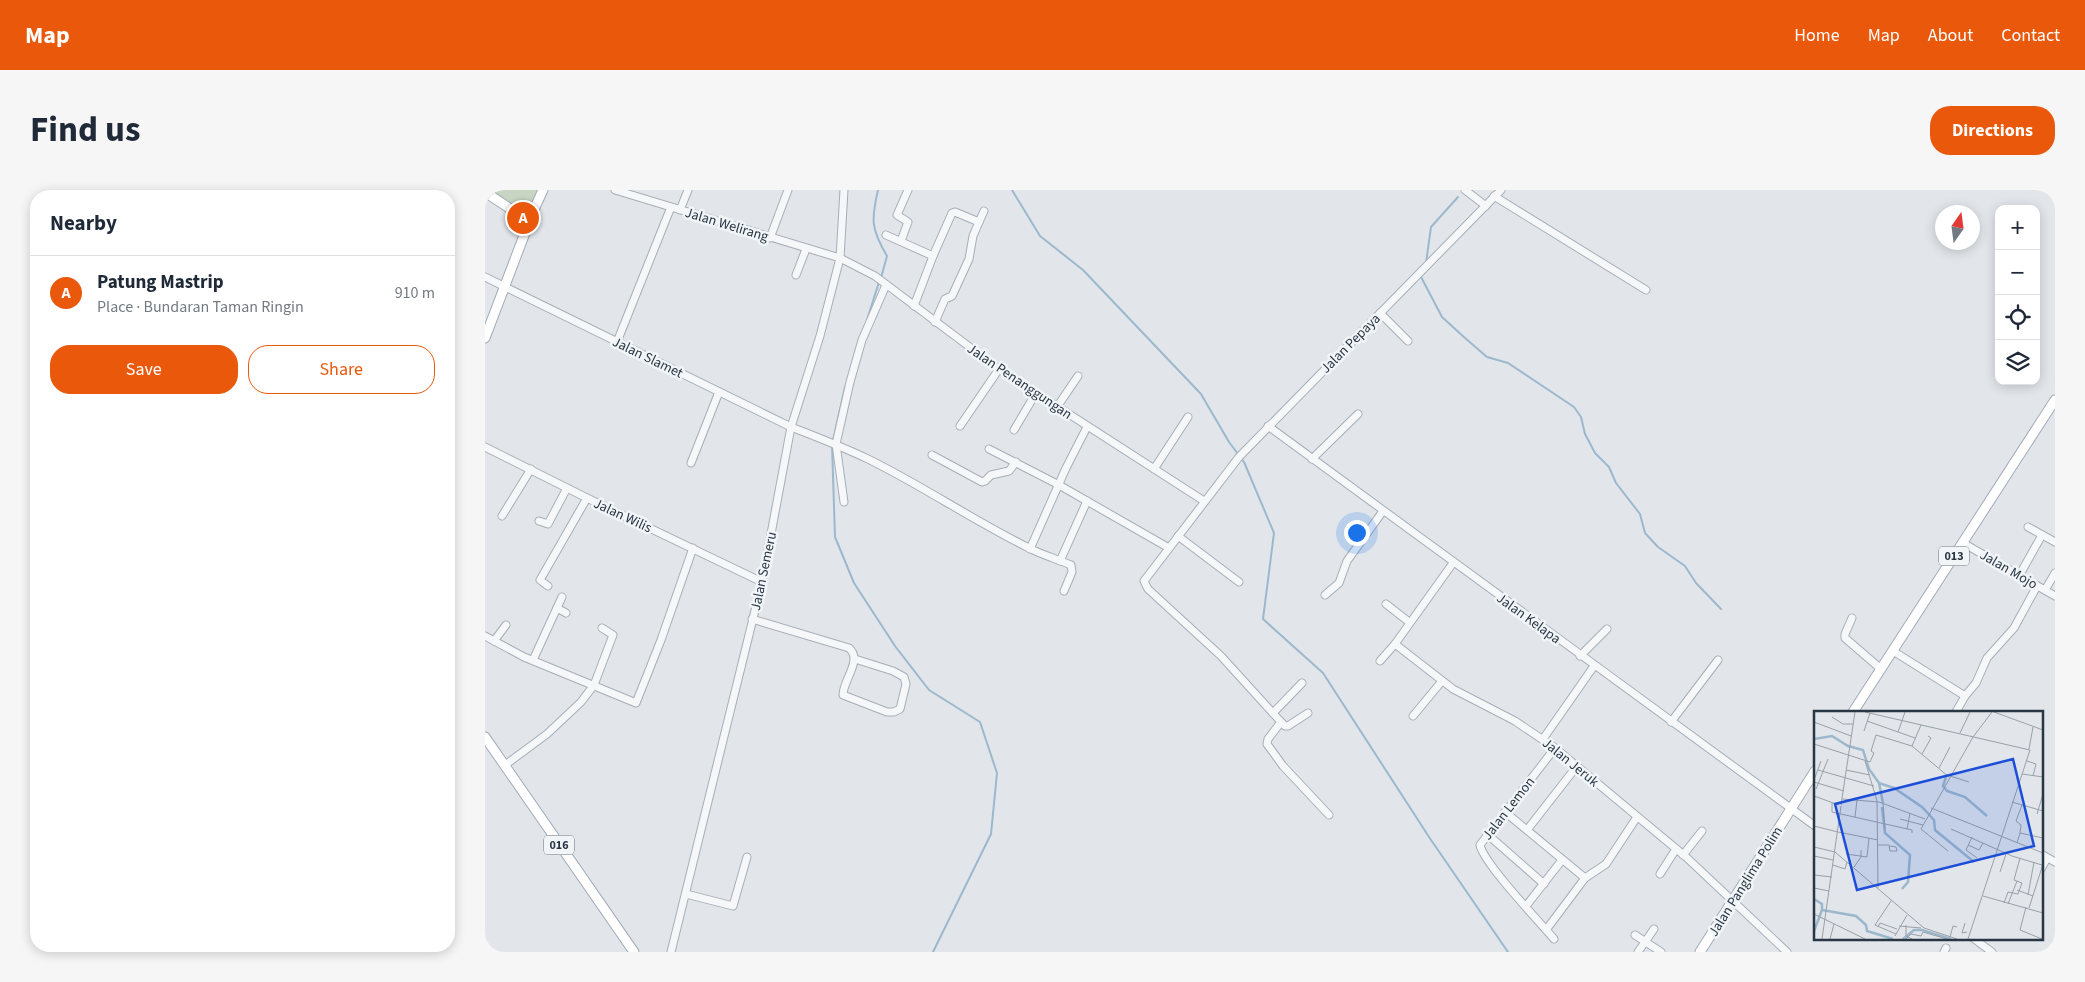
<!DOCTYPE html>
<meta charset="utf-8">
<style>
body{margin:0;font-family:"Source Sans 3",sans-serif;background:#f6f6f7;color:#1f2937}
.controls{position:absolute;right:15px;top:15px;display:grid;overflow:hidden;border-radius:10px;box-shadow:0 2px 12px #0003}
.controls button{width:45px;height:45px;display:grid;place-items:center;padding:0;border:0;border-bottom:1px solid #e0e1e3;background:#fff;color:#1f2937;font:25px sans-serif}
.compass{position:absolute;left:1450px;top:15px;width:45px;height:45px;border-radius:50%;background:#fff;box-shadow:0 2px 12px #0003;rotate:14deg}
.you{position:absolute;left:871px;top:342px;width:18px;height:18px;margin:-12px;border:4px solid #fff;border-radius:50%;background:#1a73e8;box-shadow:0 0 0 8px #1a73e833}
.badge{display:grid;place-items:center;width:32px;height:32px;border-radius:50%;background:#ea580c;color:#fff;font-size:16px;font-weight:700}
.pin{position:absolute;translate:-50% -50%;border:2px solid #fff;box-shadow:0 1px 5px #0006}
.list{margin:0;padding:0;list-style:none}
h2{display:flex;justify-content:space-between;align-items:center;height:65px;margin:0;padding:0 20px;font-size:21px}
h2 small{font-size:16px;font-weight:400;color:#747a83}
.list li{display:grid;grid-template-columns:32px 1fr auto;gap:15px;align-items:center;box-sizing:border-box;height:75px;padding:0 20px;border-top:1px solid #e0e1e3}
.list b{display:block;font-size:19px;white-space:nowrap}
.list p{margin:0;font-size:16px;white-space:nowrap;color:#747a83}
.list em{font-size:16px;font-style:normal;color:#747a83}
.actions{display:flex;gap:10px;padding:15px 20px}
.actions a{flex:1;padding:11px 0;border:1px solid #ea580c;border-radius:20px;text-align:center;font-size:18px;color:#ea580c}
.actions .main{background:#ea580c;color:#fff}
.icon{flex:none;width:28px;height:28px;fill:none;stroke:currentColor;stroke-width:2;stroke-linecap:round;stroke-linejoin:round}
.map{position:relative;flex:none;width:1570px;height:762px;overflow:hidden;border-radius:20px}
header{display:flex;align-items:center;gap:30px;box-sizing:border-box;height:70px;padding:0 25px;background:#ea580c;color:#fff}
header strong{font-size:24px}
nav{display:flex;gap:28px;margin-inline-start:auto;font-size:18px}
.intro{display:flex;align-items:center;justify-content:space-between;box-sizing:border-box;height:120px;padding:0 30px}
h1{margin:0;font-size:35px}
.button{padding:12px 22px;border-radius:20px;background:#ea580c;color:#fff;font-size:18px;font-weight:700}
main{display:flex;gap:30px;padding:0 30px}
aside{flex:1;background:#fff;border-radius:20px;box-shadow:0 2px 12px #0003}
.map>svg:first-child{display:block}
</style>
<header>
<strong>Map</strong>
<nav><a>Home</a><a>Map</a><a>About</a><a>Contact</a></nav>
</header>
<div class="intro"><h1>Find us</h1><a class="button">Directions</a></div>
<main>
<aside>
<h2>Nearby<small></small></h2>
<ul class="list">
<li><span class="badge">A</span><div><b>Patung Mastrip</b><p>Place · Bundaran Taman Ringin</p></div><em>910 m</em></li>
</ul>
<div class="actions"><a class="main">Save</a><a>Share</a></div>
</aside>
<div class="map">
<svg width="1570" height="762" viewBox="0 0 1570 762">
<rect width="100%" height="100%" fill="#e2e6eb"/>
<polygon fill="#c9d5c3" points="0,0 58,0 45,21 40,18 32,20"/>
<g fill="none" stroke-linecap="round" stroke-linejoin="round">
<g stroke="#9cb8cc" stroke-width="2">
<path d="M393 0C386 30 386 39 402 66L396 88"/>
<polyline points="527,0 555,46 598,80 716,204 744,252 759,272 789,343 778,429 838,483 944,647 1023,762"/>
<polyline points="941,73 946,37 973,7"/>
<polyline points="935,85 957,127 980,148 1002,167 1023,173 1089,217 1096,227 1100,244 1110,263 1124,277 1131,293 1155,324 1160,343 1173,357 1200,376 1211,393 1236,419"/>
<polyline points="382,130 394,92"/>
<polyline points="348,251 360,197"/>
<polyline points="347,255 350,347 369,393 410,456 444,500 495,532 512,583 506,644 448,762"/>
</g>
<g stroke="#a7aeb6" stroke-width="9">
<g id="minor">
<polyline points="130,0 355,68 390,86 514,179 719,311"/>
<polyline points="980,0 1001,16"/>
<polyline points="1009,6 1161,100"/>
<polyline points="195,20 203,0"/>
<polyline points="401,45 448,66 429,116"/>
<polyline points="285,48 303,0"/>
<polyline points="416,51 423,32 412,25 423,0"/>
<polyline points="448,66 467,23 470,22 494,32 499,21"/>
<polyline points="311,85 321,59"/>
<path d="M0 87 306 237C332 247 358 257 383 269 438 296 489 331 544 358 557 365 572 369 586 375L587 382 579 401"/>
<polyline points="895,123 923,151"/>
<polyline points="450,132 460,109 467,106 484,69 488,46 494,32"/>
<polyline points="132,152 186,17"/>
<polyline points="572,217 593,186"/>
<polyline points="475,236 514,179"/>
<polyline points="783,236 1330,636"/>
<polyline points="529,240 551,203"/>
<polyline points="0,257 102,308 277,392"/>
<polyline points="504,259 574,295 684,358"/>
<polyline points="447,265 497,292 500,291 506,285 524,281 531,272"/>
<polyline points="827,269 873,224"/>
<polyline points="206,273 234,202"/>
<polyline points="669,279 703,227"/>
<polyline points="359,312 351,254 365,192 377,150 401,95"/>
<polyline points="17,326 46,279"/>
<polyline points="54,331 63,334 82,298"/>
<polyline points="1543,337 1570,352"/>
<polyline points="693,346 754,392"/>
<polyline points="1478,353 1570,406"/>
<polyline points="545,359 581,278 602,237"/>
<polyline points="575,371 602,311"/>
<polyline points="1534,386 1557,345"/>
<polyline points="63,396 55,390 102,308"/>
<polyline points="1560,400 1570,383"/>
<polyline points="840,405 854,393 862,371 898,321"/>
<polyline points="901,414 924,432"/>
<polyline points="72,418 81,423"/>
<polyline points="1367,428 1360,444 1360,448 1396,479"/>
<path d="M267 429 364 458C378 470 358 490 358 505L402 522H409L415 519 421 494 419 487 408 481 370 469"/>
<polyline points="0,446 39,467 151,513 176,450 208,358"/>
<polyline points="9,451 21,435"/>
<polyline points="910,454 968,499 1030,531 1070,558 1201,667 1302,762"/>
<polyline points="1408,461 1480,506"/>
<polyline points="1095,466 1122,439"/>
<polyline points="48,470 77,407"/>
<polyline points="895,471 910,454 968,373"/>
<polyline points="1471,522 1480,506 1491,493 1502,468 1529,438 1552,396"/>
<polyline points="788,523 817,493"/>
<polyline points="928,526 957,491"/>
<polyline points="796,532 800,536 803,536 823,523"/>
<polyline points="1186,532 1233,470"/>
<polyline points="1058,549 1109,476"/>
<polyline points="20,575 62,544 96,512 109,495 128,445 117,438"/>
<polyline points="1020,622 1100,688 1121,674 1152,627"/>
<polyline points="844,625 798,576 782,554 783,549 796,532 736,466 663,399 659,391 754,267 1016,0"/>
<polyline points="1042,640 1092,576"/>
<polyline points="1002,644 1059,694"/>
<polyline points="1556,664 1570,672"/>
<polyline points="1198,665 1217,641"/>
<polyline points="1556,679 1562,668"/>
<polyline points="1175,684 1191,659"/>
<polyline points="201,704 248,716 262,667"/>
<polyline points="1041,716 1077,670"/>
<polyline points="1061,740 1100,688"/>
<polyline points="1150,745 1176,762"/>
<polyline points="1488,748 1507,762"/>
<path d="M1069 749C1054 731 999 674 995 655L1070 558"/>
<polyline points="186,762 277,392 306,237 335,146 355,68 359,0"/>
<polyline points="1153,762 1169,739"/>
<polyline points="1459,762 1461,758"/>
<polyline points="1568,762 1570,758"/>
</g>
</g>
<g stroke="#a1acb7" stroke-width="11">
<g id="major">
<polyline points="0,2 30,22"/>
<circle cx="38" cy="27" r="9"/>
<polyline points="47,24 58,0"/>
<polyline points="0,148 43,35"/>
<polyline points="1368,522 1570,210"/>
<polyline points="0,547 149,762"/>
<polyline points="1215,762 1330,581"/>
</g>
</g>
<use href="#minor" stroke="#f5f7f9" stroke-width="7"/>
<use href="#major" stroke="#fff" stroke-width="9"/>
</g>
<g text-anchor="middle" stroke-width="5" stroke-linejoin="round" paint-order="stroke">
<g fill="#f2f5f8" stroke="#656f7a" stroke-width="1">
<rect x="1454" y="356.5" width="30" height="19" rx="4"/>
<rect x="59" y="645.5" width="30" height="19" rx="4"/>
</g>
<g font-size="12" font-weight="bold" fill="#293644">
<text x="1469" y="370">013</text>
<text x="74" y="659">016</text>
</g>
<g font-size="14" fill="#293644" stroke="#f2f5f8">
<text transform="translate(242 34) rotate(17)" y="5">Jalan Welirang</text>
<text transform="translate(865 153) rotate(-45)" y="5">Jalan Pepaya</text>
<text transform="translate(163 167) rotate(26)" y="5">Jalan Slamet</text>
<text transform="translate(535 191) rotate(34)" y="5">Jalan Penanggungan</text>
<text transform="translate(138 325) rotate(25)" y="5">Jalan Wilis</text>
<text transform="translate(1524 379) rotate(30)" y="5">Jalan Mojo</text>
<text transform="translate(278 381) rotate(-78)" y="5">Jalan Semeru</text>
<text transform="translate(1044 428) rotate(36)" y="5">Jalan Kelapa</text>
<text transform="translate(1086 572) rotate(39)" y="5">Jalan Jeruk</text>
<text transform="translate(1023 618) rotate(-52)" y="5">Jalan Lemon</text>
<text transform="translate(1260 691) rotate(-58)" y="5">Jalan Panglima Polim</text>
</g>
</g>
<g transform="translate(1329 521)">
<rect width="229" height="229" fill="#e2e6eb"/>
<path fill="none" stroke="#9cb8cc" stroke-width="2.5" d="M0 28 18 25 34 35 49 39 55 58 65 72M132 66 129 75 133 80 151 86 173 105M69 92 65 72 80 77 108 96 120 109 121 119 160 151M68 96 71 122 96 144 94 171 88 178M0 188 8 193V199L42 205 52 214 53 220 79 228M0 220 8 199M89 228 100 219H108L137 228"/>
<path fill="none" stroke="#98a0a8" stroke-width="1" d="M51 1 216 39 154 228M180 1 229 19M18 6 29 13H39M53 10 101 27M0 11 37 25M107 14 98 35 135 66M50 20 56 2M84 21 91 1M146 22 156 1M0 33 56 51 60 42 57 40 62 24 98 35M215 38 219 16M108 43 117 27 114 25M51 50 63 90 64 177M213 50 222 53 219 65M125 57 136 36M4 59 60 75M32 59 56 64M208 63 229 66M136 65 155 71M0 69 7 50M0 71 30 80M2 78 14 48M0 85 25 94M28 88 65 91 111 108M198 91 229 100M18 92V101L98 119V122M69 92 71 118M27 94 41 1M117 97 229 142M223 103 229 83M41 106 43 89M86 108 109 114M0 115 24 121M93 118 96 102M137 118 198 145 228 154M24 121 64 129M206 122 207 114 202 110 208 94M158 126 152 139 163 147M203 132 206 122 229 127M64 134H75L76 140H83L82 136 76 135M154 134 165 139 169 132M0 136 21 141 110 217 143 228M134 140 107 118 159 26 178 1M32 143 53 146 55 127M0 145 19 149M19 154 31 158 33 151M40 156 47 146V139M186 161 192 143M0 164 18 166M0 177 15 180M203 179 219 185M214 184 220 151M169 185 229 202M77 190 61 214 82 223M190 192 194 181 204 183 208 172 200 169 206 147M194 193 203 170M212 196 206 219 228 228M215 197 229 153M0 203 51 228M151 212 148 222 153 221M92 214V225L98 228M85 215 107 217M64 216 66 212 83 218M81 225 93 204M136 226 139 215 143 216M8 228 27 95M16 228 20 213M92 228 97 223 107 225 109 221 133 228"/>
<path fill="#1d4ed8" fill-opacity="0.15" stroke="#1d4ed8" stroke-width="2.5" d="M199 48 220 135 43 179 21 93Z"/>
<rect width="229" height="229" fill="none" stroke="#293644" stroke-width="2.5"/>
</g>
</svg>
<div class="controls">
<button>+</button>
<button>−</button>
<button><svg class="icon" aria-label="locate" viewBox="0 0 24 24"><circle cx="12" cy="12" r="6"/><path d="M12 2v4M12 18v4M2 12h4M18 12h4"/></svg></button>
<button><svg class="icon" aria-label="layers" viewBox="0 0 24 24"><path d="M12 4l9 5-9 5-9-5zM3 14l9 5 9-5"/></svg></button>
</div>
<svg class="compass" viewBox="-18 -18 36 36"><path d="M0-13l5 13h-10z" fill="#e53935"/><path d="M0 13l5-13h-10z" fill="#747a83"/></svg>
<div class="you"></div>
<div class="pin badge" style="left:38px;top:28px">A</div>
</div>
</main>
